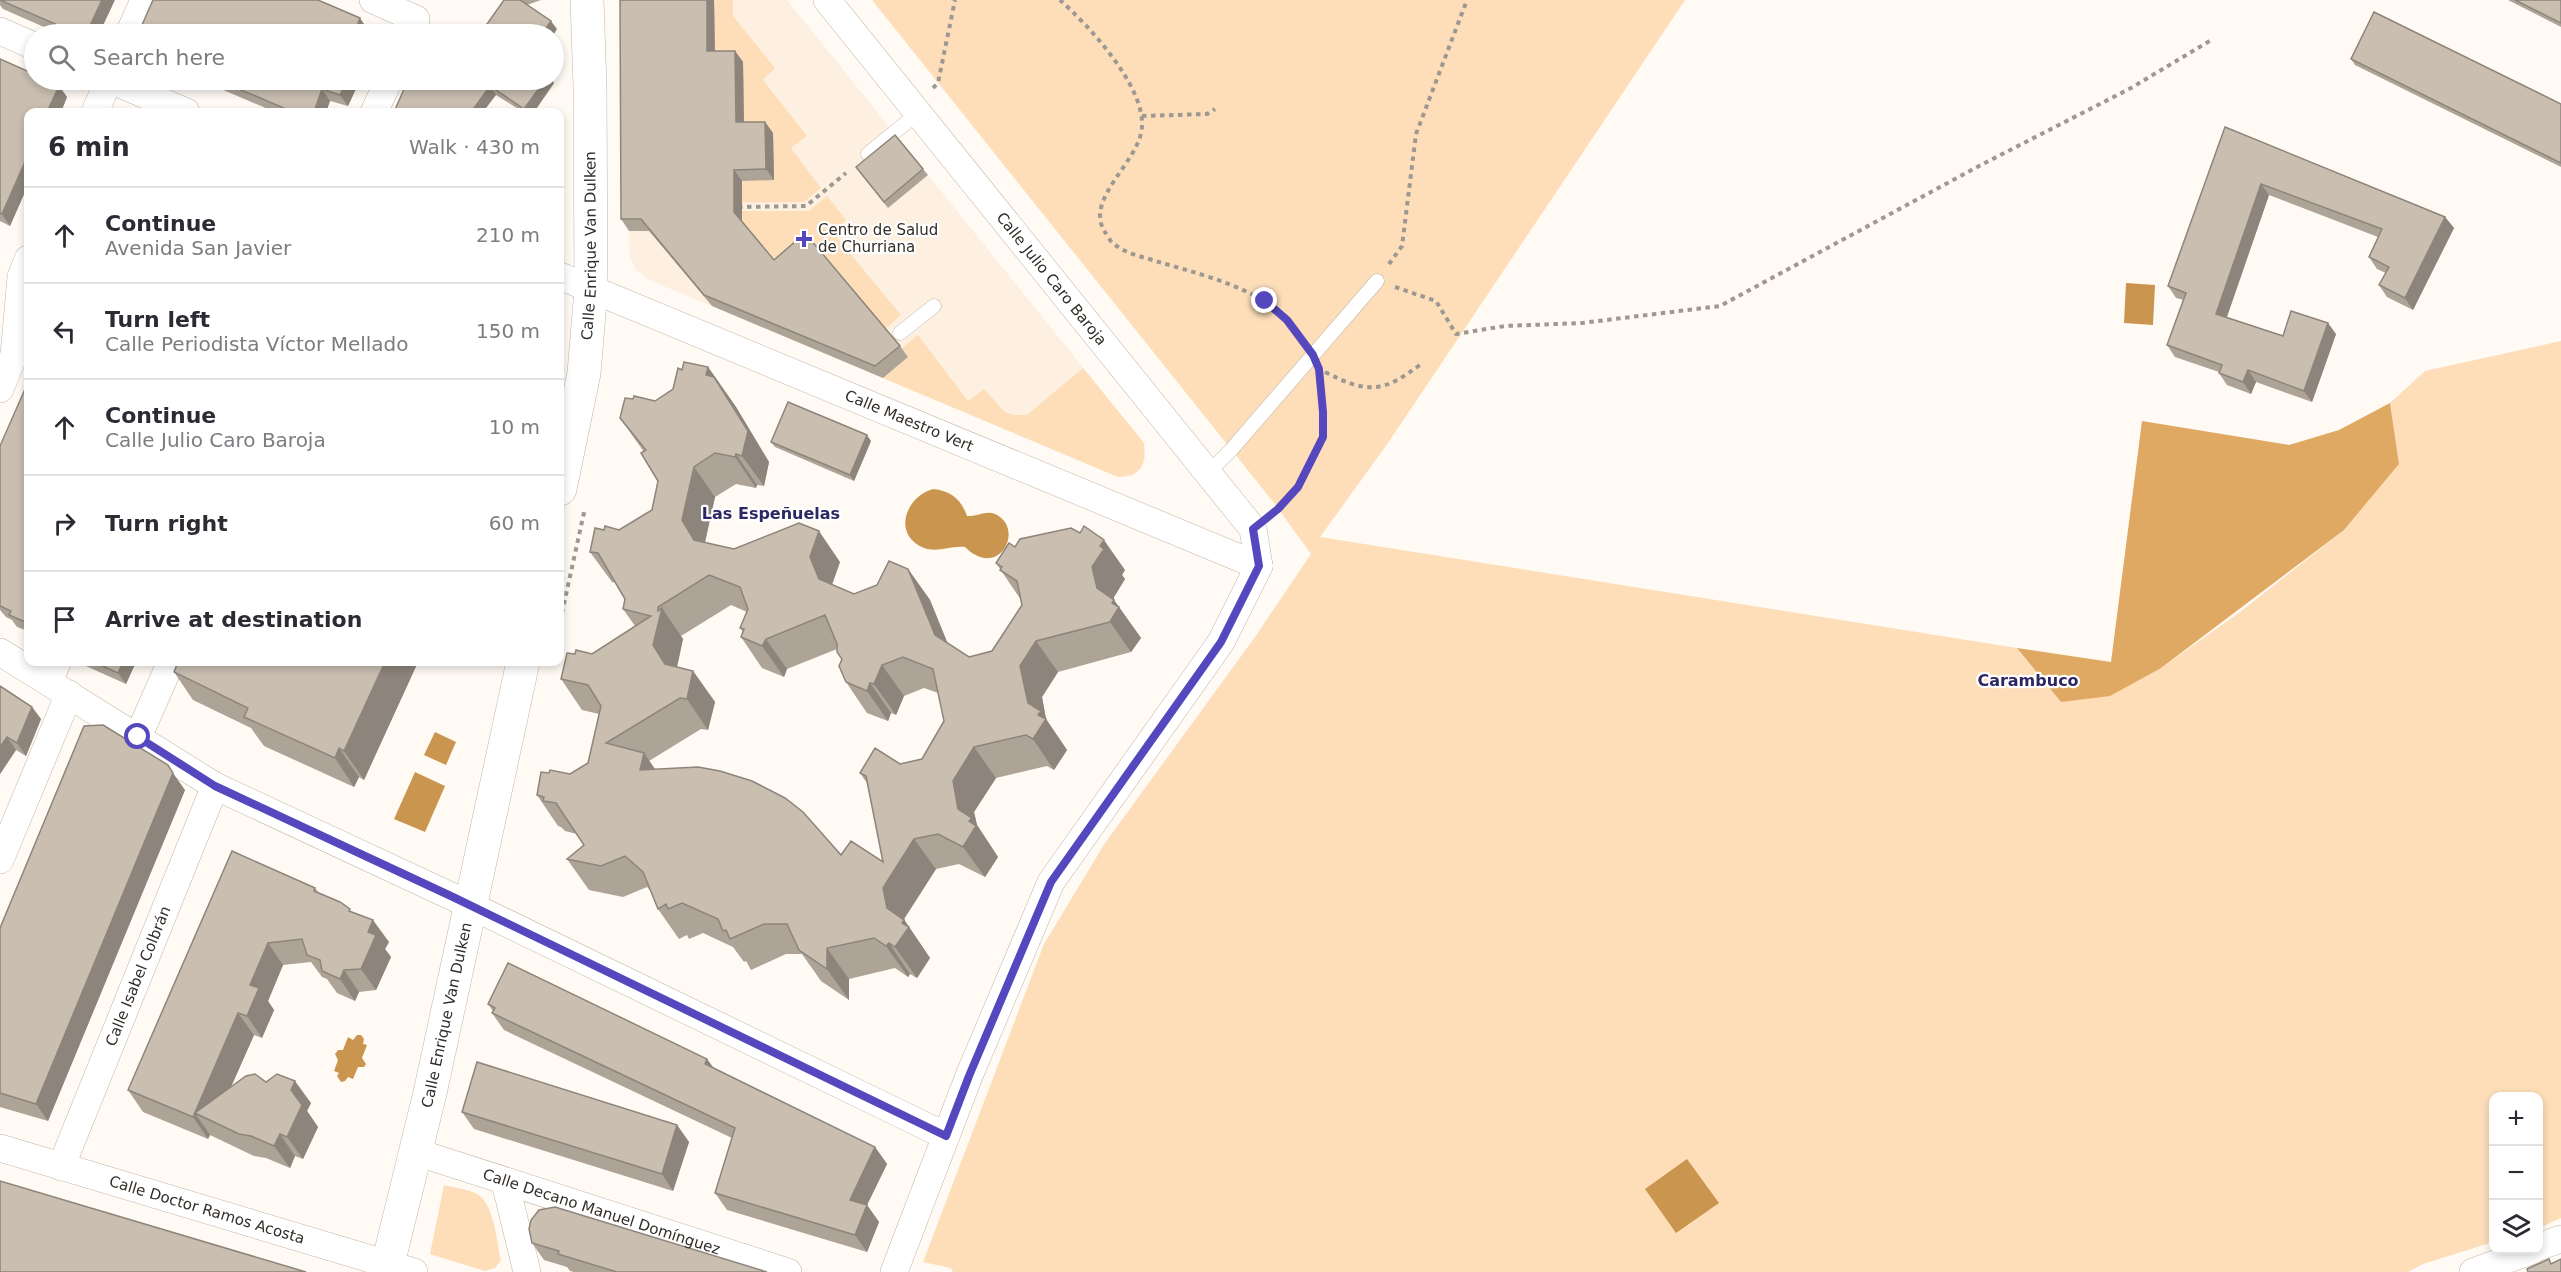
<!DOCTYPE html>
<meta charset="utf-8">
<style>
body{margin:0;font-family:"DejaVu Sans",sans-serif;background:#f2f2f3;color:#2b2b33}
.controls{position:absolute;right:18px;bottom:18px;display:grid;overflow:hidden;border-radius:12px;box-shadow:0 3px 9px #0003}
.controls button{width:54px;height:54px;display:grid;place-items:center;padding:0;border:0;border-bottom:2px solid #e1e1e2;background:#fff;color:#2b2b33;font:30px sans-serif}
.stop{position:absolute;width:18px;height:18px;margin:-14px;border:4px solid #5547be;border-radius:50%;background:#fff}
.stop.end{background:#5547be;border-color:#fff;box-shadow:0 2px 6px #0008}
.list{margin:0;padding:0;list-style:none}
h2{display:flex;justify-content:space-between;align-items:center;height:78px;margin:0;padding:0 24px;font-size:26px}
h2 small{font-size:20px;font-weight:400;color:#7c7c81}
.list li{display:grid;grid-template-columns:39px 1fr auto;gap:18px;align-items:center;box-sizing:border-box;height:96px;padding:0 24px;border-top:2px solid #e1e1e2}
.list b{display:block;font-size:22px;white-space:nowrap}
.list p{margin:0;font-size:20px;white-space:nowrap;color:#7c7c81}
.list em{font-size:20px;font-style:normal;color:#7c7c81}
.icon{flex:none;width:33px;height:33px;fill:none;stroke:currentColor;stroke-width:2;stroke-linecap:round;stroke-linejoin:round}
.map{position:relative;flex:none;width:2561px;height:1272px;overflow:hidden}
.search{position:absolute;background:#fff;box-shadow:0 3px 9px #0003;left:24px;top:24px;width:540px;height:66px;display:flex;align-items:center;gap:15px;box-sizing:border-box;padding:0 21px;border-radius:33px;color:#7c7c81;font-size:22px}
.panel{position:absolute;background:#fff;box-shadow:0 3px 9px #0003;left:24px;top:108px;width:540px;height:558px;border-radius:12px}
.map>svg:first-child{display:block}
</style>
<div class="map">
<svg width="2561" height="1272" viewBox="0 0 2561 1272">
<rect width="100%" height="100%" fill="#fffaf4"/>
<polygon fill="#fef0e0" points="628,0 787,0 1144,443 1145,457 1142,467 1133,476 1118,477 649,280 636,270 631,259 629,247"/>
<g fill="#fddeb9">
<polygon points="714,0 733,0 733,16 775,68 763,80 807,136 791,148 821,188 804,202 694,203 661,133"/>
<polygon points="872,0 1685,0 1388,443 1320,537 2017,648 2061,702 2161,668 2240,612 2344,530 2399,464 2390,403 2425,371 2561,341 2561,1218 2539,1228 2538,1096 2494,1096 2493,1242 2423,1264 2408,1272 953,1272 951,1268 923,1262 1044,944 1105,843 1255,637 1311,554 1274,503"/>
<polygon points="827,196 846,220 833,233 901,315 885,329 766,285 742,239 742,211 809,211"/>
<path d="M918 335 968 401 984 389 1005 412 1014 415H1027L1083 368 1144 443C1146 466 1142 475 1118 477L883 378 908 357 901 349Z"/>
<path d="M444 1185C455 1188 468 1189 477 1194 494 1203 497 1243 501 1260L495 1268 485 1271 430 1254Z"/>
</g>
<polygon fill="#dfa963" points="2390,403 2399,464 2344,530 2161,668 2110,696 2061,702 2017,648 2111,662 2142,421 2289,445 2339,430"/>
<g fill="#c9954f">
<polygon points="2126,283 2155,285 2153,325 2124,323"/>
<path d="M933 489C951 491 961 499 967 516 977 517 986 510 995 514 1026 528 999 581 965 547 951 545 938 553 924 548 892 535 905 497 933 489Z"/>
<polygon points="435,732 456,742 446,765 424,755"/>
<polygon points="415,772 445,786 425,832 394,819"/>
<polygon points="357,1035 361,1035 364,1039 363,1044 367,1045 362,1058 366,1064 364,1067 358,1067 353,1079 348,1077 345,1081 341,1082 337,1076 339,1073 334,1071 338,1060 335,1054 338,1050 343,1050 348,1037 353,1040"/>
<polygon points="1687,1159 1719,1203 1676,1233 1645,1189"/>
</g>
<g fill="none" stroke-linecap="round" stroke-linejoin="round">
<g stroke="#c1b6a8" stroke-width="15">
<g id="service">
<polyline points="868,154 918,113"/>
<polyline points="900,333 934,306"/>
<polyline points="1208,473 1231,450 1377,281"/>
</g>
</g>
<g stroke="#c1b6a8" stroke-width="21">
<polyline id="pedestrian" points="52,683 61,662"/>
</g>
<g stroke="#c1b6a8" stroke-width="28">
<g id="minor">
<polyline points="373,0 416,19"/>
<path id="s1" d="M827 0 1253 529 1259 566"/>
<polyline points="0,31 34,46"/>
<polyline points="129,34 144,0"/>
<polyline points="111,80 186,112"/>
<polyline points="95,112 109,80"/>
<polyline points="374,112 389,80"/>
<path id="s2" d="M560 276 1259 566"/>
<polyline points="0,389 14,355 21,277 28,259"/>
<polyline points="0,652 215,786 453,897 946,1136"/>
<polyline points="138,737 171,662"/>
<polyline points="0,860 69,694"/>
<path id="s3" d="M0 1148 414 1272"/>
<path id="s4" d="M416 1152 788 1272"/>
<path id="s5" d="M61 1167 215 786"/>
<polyline points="505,1182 527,1272"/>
<polyline points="2538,1247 2561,1239"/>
<polyline points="894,1272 969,1076 1051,882 1221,642 1259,566"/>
<polyline points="2473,1272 2533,1250"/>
</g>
</g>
<g stroke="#c1b6a8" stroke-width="34">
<g id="tertiary">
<path id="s6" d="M560 489 584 373 591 290 590 86 587 0"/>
<path id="s7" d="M386 1272 430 1093 523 662"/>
</g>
</g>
<g stroke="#9d9892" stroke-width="4" stroke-dasharray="4.5 4.5" stroke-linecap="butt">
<path d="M1060 0C1089 26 1144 85 1142 126 1141 161 1083 199 1105 232 1107 235 1110 241 1113 243 1125 254 1144 257 1159 262 1190 271 1239 284 1265 302 1279 311 1290 324 1300 337"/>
<polyline points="933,88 938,83 955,0"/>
<polyline points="1142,116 1207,114 1215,109"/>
<polyline points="738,207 806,206 846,173"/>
<polyline points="1389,264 1402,246 1416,134 1467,0"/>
<polyline points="1395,287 1436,301 1456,334 1505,326 1582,323 1720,306 1979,166 2131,88 2213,39"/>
<path d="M1325 372C1368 394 1383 393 1421 364"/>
<polyline points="1275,512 1298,487 1323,437 1320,378"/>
<polyline points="560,622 585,508"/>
</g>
<use href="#service" stroke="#fff" stroke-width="14"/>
<use href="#pedestrian" stroke="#fff" stroke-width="20"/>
<use href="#minor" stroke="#fff" stroke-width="27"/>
<use href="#tertiary" stroke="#fff" stroke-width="33"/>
</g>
<g fill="#ada397" fill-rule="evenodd">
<polygon points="0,0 99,34 60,34 3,9 0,5"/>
<polygon points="504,0 541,0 527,5 557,29"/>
<polygon points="714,0 715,51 735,51 743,62 744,122 765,122 773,133 774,180 742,181 742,222 774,260 900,346 908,357 883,378 712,306 649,231 629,231 621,219"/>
<polygon points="2508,0 2561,0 2561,27"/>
<polygon points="0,59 59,86 67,97 61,112 28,112 28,185 10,226 0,221"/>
<polygon points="2351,59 2561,104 2561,167 2355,65"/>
<polygon points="200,80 360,80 348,106 330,101 326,112 275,112"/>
<polygon points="408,80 554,83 534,112 523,112 496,95"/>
<polygon points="2225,127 2445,217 2454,228 2413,310 2387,297 2379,285 2386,273 2377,269 2369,257 2378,237 2269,195 2227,317 2283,336 2336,334 2312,402 2256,382 2251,394 2227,385 2219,373 2219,372 2175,357 2167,345 2184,300 2176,298 2168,286"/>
<polygon points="923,169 928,175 888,208 860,172"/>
<path d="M708 367 736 407 769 462 764 486 757 485 756 488 736 484 715 497 705 543 734 549 840 562 832 585 854 594 877 585 908 569 930 600 947 643 969 657 992 651 1022 605 1021 600 996 563 1015 547 1125 570 1122 575 1125 579 1114 597V600L1141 638 1131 652 1058 672 1042 697 1046 719 1067 750 1054 770 1047 766 996 778 974 812 977 825 998 857 985 877 959 864 936 869 904 919 905 921 930 958 917 978 910 974 908 977 895 968 849 979V1000L821 981 802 954H786L751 970 746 961 744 962 733 947 703 933 689 939 687 935 679 939 658 909 650 890 647 887 623 897 589 890 567 859 584 845 577 834 565 831 561 827 558 826 537 795 549 773 570 774 588 763 599 714 582 710 561 679 575 654H592L635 626 623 609 625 599 616 583 612 582 590 552 604 530H619L652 510 658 481 644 452 620 418 633 399 655 401 673 389 682 370ZM731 605 747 612 740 628 743 632 741 637 762 668 784 677 787 669 837 649V652L842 660 846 682 867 713 888 721 891 713 896 715 904 696 924 688 938 693 944 721 922 759 860 773 867 783 883 862 841 855 655 769 649 761 701 729 708 730 715 702 693 671 677 667 683 639 681 636Z"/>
<polygon points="28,391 28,631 17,627 12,620 6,617 0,610 0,446"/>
<polygon points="871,441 854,481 775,447 771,442"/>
<polygon points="77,662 136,662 126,684"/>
<polygon points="418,662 364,780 359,777 354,787 264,746 251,728 193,700 174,672"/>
<polygon points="0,686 32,707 41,719 26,756 16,750 0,774"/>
<polygon points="185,790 48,1121 0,1107 0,928"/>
<polygon points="315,888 319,893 352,912 389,942 385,949 391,957 376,990 359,992 355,1001 337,993 327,979 322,977 311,962 283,965 268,1001 274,1010 262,1038 254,1035 231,1087 266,1082 311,1103 307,1111 318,1127 303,1159 295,1156 290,1168 266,1158 254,1156 210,1135 208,1139 143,1112 128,1090"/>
<polygon points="488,1004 707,1059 713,1067 875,1147 887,1164 867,1205 879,1222 867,1252 727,1210 715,1193 732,1138 504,1030 492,1013 493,1011"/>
<polygon points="462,1112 677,1125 689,1142 673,1191 474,1129"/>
<polygon points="532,1243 767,1272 574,1272 570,1271 567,1267 544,1260"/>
</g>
<g fill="#8d857b">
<polygon points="102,0 115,0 99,34 86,34"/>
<polygon points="707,0 714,0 715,62 707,51"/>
<polygon points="360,18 368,30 366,34 357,26"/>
<polygon points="551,21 557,29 554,34 542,34"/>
<polygon points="735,51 743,62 744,133 736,122"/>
<polygon points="347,80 360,80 348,106 340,95"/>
<polygon points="545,80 552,80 554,83 534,112 527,112 524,109"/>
<polygon points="59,86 67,97 61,112 47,112"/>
<polygon points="490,86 496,95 483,112 473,112 474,108"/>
<polygon points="322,89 330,101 326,112 314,112"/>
<polygon points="765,122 773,133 774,180 766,169"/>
<polygon points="28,155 28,185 10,226 2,214"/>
<polygon points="734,170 742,181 742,223 734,212"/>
<polygon points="2261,184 2269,195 2224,325 2216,314"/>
<polygon points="2445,217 2454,228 2413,310 2405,298"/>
<polygon points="2328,323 2336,334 2312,402 2304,391"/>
<polygon points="708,367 736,407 769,462 764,486 742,456 706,375"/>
<polygon points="2248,370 2256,382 2251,394 2243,382"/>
<polygon points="867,435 871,441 854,481 850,475"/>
<polygon points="736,454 757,485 756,488 735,457"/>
<polygon points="694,467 715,497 703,550 694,540 682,520"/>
<polygon points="819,531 840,562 831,587 819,579 810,557"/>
<polygon points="1104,540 1125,570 1122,575 1125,579 1114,597 1114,600 1141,638 1131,652 1110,622 1097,588 1092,567 1100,546"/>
<polygon points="908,569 930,600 957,666 935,635"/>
<polygon points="658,607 661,612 662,608 683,639 675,676 665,664 653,645"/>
<polygon points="766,639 787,669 784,677 762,646"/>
<polygon points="1036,641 1058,672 1042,697 1046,719 1067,750 1054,770 1033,739 1028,703 1020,666"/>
<polygon points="123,662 136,662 126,684 118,673"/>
<polygon points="385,662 418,662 364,780 344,751"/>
<polygon points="882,665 904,696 896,715 874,684"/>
<polygon points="693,671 715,702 708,730 687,699"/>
<polygon points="870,683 891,713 888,721 867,691"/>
<polygon points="32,707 41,719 26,756 17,743"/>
<polygon points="7,737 16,750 0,774 0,747"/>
<polygon points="974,747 996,778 974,812 977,825 998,857 985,877 963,847 958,809 953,781"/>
<polygon points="339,748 359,777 354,787 335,758"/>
<polygon points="644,753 665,784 640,770"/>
<polygon points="173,773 185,790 48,1121 36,1104"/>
<polygon points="914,839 936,869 904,919 905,921 930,958 917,978 895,947 883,888"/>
<polygon points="373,920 389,942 385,949 391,957 376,990 361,969 368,932"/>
<polygon points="268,943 283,965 268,1001 274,1010 262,1038 247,1016 250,985"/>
<polygon points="889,943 910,974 908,977 886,946"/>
<polygon points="827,948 849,979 849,1000 827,969"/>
<polygon points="344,970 359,992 355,1001 340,979"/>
<polygon points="238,1013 254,1035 215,1123 195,1113 210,1135 208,1139 193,1117"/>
<polygon points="707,1059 719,1076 705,1064"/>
<polygon points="295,1081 311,1103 307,1111 318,1127 303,1159 287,1137 291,1090"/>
<polygon points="677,1125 689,1142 673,1191 662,1174"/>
<polygon points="280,1134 295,1156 290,1168 274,1146"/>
<polygon points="875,1147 887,1164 867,1205 879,1222 867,1252 855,1235 850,1200"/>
</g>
<g fill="#c9beb0" stroke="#8d857b" stroke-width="1.5" fill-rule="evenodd">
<polygon points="0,0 102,0 86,34 78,34"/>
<polygon points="153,0 318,0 360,18 357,26 369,32 367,34 138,34"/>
<polygon points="504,0 520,0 551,21 542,34 480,34"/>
<polygon points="620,0 707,0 707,51 735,51 736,122 765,122 766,169 734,170 734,212 774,260 805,233 900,346 875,366 704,295 641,219 621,219"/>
<polygon points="2515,0 2561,0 2561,23"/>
<polygon points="2374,12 2561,104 2561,163 2351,59"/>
<polygon points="0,59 34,74 34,80 46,80 59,86 47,112 28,112 28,155 2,214 0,213"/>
<polygon points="218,80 347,80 340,95 322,89 314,112 293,112"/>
<polygon points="408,80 545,80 524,109 490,86 474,108 473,112 394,112"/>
<polygon points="2225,127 2445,217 2405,298 2379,285 2389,267 2369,257 2382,229 2261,184 2216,314 2283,336 2291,311 2328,323 2304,391 2248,370 2243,382 2219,373 2222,365 2167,345 2186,293 2168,286"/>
<polygon points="895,135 923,169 884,202 856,167"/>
<path d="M684 362 708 367 706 375 714 377 748 431 742 456 736 454 735 457 715 453 694 467 682 520 694 540 734 549 799 523 819 531 810 557 819 579 854 594 877 585 889 561 908 569 935 635 969 657 992 651 1022 605 1017 581 1000 570 1002 567 996 563 1009 543 1015 547 1020 539 1071 528 1080 533 1084 526 1104 540 1100 546 1104 549 1092 567 1097 588 1114 600 1112 603 1119 607 1110 622 1036 641 1020 666 1028 703 1041 711 1038 715 1046 719 1033 739 1026 735 974 747 953 781 958 809 972 818 969 821 976 826 963 847 938 834 914 839 883 888 887 908 904 920 902 923 909 927 895 947 889 943 886 946 874 938 827 948V969L799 950 787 924H764L730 939 726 930 723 931 718 919 682 903 668 909 666 904 658 909 643 872 625 856 601 866 567 859 584 845 556 803 543 801 544 797 537 795 541 772 549 773 550 770 570 774 588 763 601 706 588 685 561 679 567 653 575 654 576 650 592 654 651 616 623 609 625 599 598 553 590 552 595 528 604 530 605 526 619 530 652 510 658 481 641 453 646 450 620 418 625 398 633 399 634 396 655 401 673 389 678 368 682 370ZM709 575 740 587 748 609 740 628 744 629 741 637 762 646 766 639 825 615 837 644V652L842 659 839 666 846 682 867 691 870 683 874 684 882 665 903 657 933 669 944 721 922 759 900 764 875 748 860 773 866 776 883 862 851 841 841 855 803 812 785 798 752 781 720 771 698 767 640 770 644 753 606 743 680 698 687 699 693 671 665 664 653 645 662 608 658 611V607Z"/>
<polygon points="25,389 28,391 28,623 9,615 11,611 0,606 0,446"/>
<polygon points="788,402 867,435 850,475 771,442"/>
<polygon points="94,662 123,662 118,673"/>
<polygon points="178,662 385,662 344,751 339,748 335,758 244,717 248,708 174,672"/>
<polygon points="0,686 32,707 17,743 7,737 0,747"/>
<polygon points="103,725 168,765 173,773 36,1104 0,1093 0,928 84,726"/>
<polygon points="232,851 315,888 314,891 340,902 350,909 349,911 373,920 368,932 376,935 361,969 344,970 340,979 322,971 320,960 307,955 302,939 268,943 250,985 259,988 247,1016 238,1013 193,1117 128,1090"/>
<polygon points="508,963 707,1059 705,1064 875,1147 850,1200 867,1205 855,1235 715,1193 735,1128 492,1013 495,1008 488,1004"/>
<polygon points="477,1062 677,1125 662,1174 462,1112"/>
<polygon points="255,1074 266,1082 277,1074 295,1081 291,1090 302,1105 287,1137 280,1134 274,1146 251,1136 239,1134 195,1113 246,1076"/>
<polygon points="0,1181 306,1272 0,1272"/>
<polygon points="555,1207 767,1272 617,1272 558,1254 559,1251 532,1243 529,1229 531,1220 539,1210"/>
<polygon points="2549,1259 2551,1264 2561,1259 2561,1272 2528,1272 2527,1269"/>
</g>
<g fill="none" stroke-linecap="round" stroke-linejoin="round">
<polyline stroke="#5547be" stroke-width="8" points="138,737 215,786 453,897 946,1136 969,1076 1051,882 1221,642 1259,566 1253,529 1278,509 1298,487 1323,437 1323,412 1319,369 1313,355 1287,320 1265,301"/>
</g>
<path fill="#5547be" stroke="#fff" stroke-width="2" d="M801 230h6v6h6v6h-6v6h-6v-6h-6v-6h6z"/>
<g text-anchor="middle" stroke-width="4.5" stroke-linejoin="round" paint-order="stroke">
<g font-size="15" fill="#322d28" stroke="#fff" text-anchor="start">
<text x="818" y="235">Centro de Salud<tspan x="818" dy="17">de Churriana</tspan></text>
</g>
<g font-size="15" fill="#322d28" stroke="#fff">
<text dy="5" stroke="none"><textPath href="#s6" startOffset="246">Calle Enrique Van Dulken</textPath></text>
<text dy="5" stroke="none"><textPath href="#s1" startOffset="358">Calle Julio Caro Baroja</textPath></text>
<text dy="5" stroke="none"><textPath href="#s2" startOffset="378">Calle Maestro Vert</textPath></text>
<text dy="5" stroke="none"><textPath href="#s5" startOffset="206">Calle Isabel Colbrán</textPath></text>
<text dy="5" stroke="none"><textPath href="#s7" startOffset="264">Calle Enrique Van Dulken</textPath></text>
<text dy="5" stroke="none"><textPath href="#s3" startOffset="216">Calle Doctor Ramos Acosta</textPath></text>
<text dy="5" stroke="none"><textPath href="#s4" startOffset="195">Calle Decano Manuel Domínguez</textPath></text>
</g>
<g font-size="16" font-weight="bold" fill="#2d2863" stroke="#fff">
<text x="771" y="519">Las Espeñuelas</text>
<text x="2028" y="686">Carambuco</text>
</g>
</g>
</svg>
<div class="controls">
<button>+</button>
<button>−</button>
<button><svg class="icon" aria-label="layers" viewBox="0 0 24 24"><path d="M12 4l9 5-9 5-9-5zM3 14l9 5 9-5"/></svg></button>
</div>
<div class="stop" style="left:138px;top:737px"></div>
<div class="stop end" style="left:1265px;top:301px"></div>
<div class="search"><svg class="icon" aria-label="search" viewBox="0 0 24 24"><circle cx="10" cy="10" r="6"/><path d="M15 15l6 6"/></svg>Search here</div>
<section class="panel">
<h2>6 min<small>Walk · 430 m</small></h2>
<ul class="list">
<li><svg class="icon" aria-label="ahead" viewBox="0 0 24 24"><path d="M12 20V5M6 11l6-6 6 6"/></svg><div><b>Continue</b><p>Avenida San Javier</p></div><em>210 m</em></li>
<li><svg class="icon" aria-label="left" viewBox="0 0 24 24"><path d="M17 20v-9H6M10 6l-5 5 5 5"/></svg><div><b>Turn left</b><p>Calle Periodista Víctor Mellado</p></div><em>150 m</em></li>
<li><svg class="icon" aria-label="ahead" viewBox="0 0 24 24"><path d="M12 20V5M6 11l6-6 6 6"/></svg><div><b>Continue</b><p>Calle Julio Caro Baroja</p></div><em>10 m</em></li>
<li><svg class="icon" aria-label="right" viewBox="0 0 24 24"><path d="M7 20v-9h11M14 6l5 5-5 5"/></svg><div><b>Turn right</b></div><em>60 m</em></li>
<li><svg class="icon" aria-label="arrive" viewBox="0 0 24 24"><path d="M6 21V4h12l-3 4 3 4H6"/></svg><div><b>Arrive at destination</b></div></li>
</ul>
</section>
</div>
